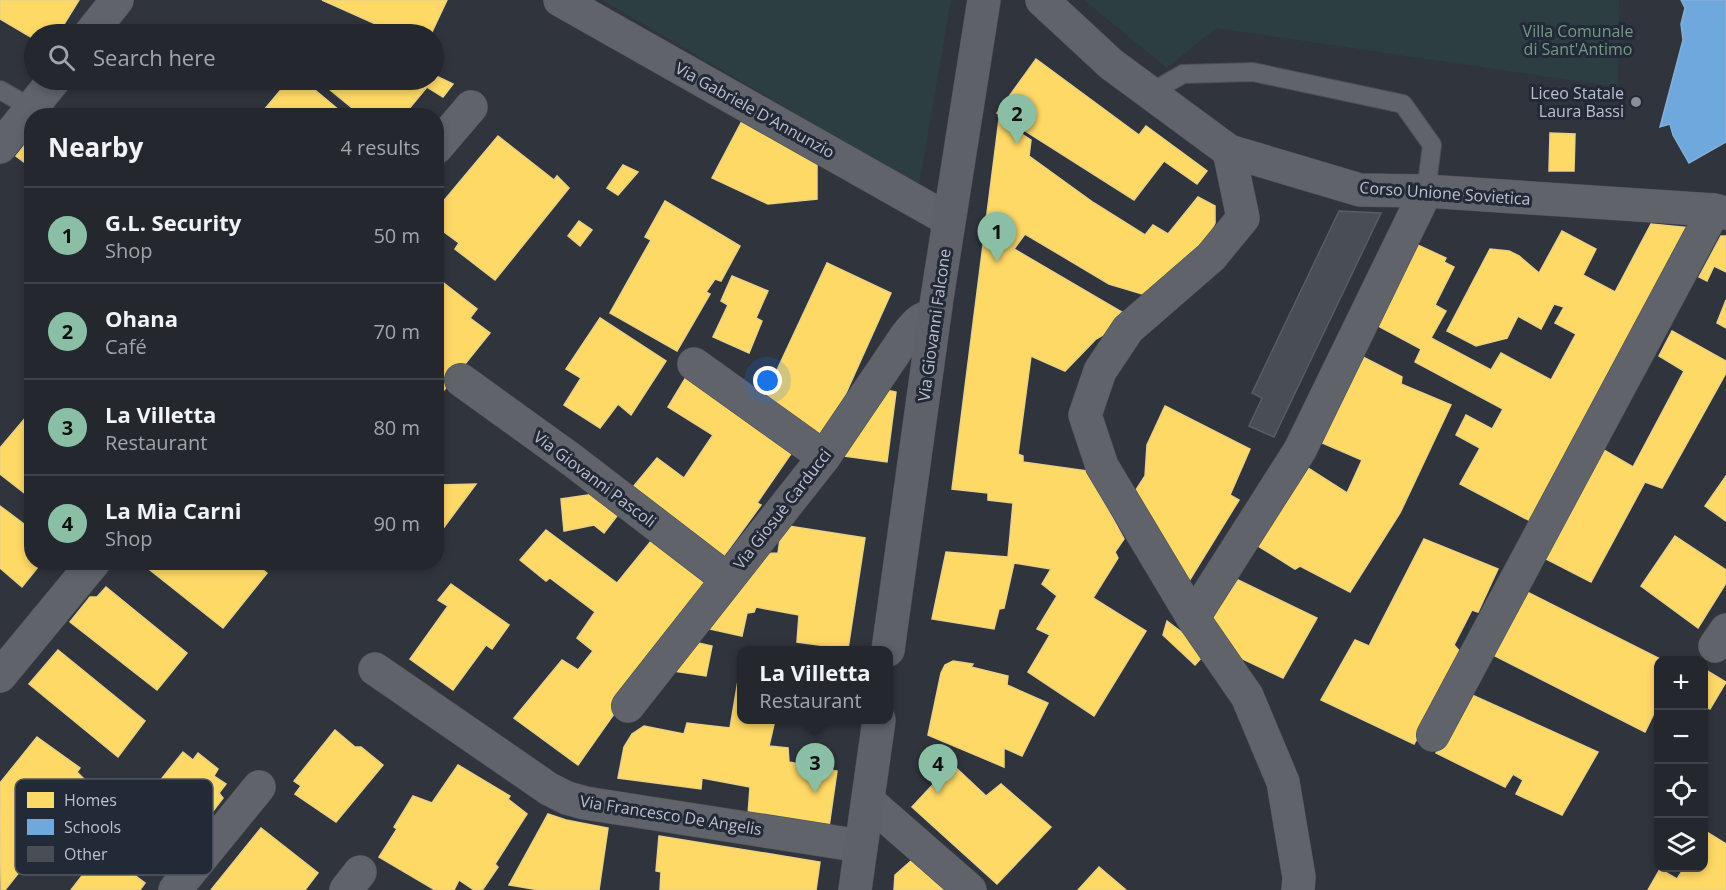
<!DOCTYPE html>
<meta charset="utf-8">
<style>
body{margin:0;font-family:"Open Sans",sans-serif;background:#2c2f35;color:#f1f3f6}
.controls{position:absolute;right:18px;bottom:18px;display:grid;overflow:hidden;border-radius:12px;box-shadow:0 3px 9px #0003}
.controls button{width:54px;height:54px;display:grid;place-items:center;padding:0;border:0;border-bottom:2px solid #414449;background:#24272d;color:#f1f3f6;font:30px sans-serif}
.you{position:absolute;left:768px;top:381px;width:21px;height:21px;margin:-15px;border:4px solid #fff;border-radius:50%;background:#1a73e8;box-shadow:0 0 0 9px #1a73e833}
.badge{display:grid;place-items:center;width:39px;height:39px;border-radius:50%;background:#8abfa5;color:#111;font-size:20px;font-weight:700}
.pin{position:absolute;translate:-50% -50px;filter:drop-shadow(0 2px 3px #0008)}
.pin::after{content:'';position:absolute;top:32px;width:21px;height:18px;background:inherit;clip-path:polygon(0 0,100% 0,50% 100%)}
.popup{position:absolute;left:737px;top:646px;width:156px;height:78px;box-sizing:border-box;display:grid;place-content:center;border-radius:12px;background:#24272d;filter:drop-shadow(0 2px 4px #0005);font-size:20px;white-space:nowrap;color:#a3a5aa}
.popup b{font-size:22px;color:#f1f3f6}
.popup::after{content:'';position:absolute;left:50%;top:100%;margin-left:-12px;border:12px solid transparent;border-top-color:#24272d}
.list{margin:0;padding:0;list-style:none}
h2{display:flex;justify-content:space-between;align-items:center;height:78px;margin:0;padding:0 24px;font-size:26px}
h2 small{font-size:20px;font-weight:400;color:#a3a5aa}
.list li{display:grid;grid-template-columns:39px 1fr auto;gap:18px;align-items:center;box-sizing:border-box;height:96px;padding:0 24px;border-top:2px solid #414449}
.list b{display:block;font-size:22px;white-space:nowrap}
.list p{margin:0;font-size:20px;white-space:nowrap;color:#a3a5aa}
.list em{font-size:20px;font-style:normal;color:#a3a5aa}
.icon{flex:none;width:33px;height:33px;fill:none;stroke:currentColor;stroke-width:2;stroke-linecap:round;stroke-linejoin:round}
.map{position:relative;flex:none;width:1726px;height:890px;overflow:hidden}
.search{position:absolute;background:#24272d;box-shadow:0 3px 9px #0003;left:24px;top:24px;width:420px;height:66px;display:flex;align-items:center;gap:15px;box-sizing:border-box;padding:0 21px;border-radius:33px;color:#a3a5aa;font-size:22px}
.panel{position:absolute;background:#24272d;box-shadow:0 3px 9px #0003;left:24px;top:108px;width:420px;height:462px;border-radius:24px}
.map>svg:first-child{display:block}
</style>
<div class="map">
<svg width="1726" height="890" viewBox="0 0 1726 890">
<rect width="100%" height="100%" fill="#30343c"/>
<g fill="#2d3e42">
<polygon points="602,0 951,0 919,185"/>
<polygon points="1084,0 1619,0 1618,87 1216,28 1167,68"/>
</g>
<g fill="#ffd966" stroke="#ebd285" stroke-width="1.5">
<polygon points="0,0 79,0 58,34 34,34 34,39 0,19"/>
<polygon points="322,0 447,0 431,34 398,34"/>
<polygon points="1036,59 1139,135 1146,126 1207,171 1197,184 1164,161 1134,200 997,113"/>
<polygon points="434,75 453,84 443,97 427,87 403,116 362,116 318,80 434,80"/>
<polygon points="289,80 303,80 346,116 259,116"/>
<polygon points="999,119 1031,140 1029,156 1094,203 1145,235 1153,225 1168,234 1198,197 1215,206 1215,223 1199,254 1152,297 1109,284 1025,234 1014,249 1132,318 1096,339 1065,371 1031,356 1018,454 1023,456 1023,462 1087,471 1124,539 1115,552 1118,558 1093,598 1146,631 1094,716 1028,672 1050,635 1037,629 1057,596 1042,584 1051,569 1014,563 1004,608 999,609 994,629 932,619 946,552 1008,557 1013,503 988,500 988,493 952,489"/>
<polygon points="742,121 817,155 817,199 768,204 712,178"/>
<polygon points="1550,133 1575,134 1574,171 1549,171"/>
<polygon points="32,136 32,168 16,156"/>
<polygon points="498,136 554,180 557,176 569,188 495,280 455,249 459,243 436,226 436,210"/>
<polygon points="623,165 638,172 618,195 607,188"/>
<polygon points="665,201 740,246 721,281 715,279 706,292 710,294 677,351 610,313 651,240 645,237"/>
<polygon points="579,221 592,230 580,246 568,236"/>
<polygon points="1651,224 1691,228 1534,523 1460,484 1480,448 1456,435 1466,415 1492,429 1503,409 1415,362 1421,349 1367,320 1409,241 1446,258 1444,262 1454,267 1435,305 1446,311 1431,338 1491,370 1501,353 1551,380 1576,334 1555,323 1564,307 1554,304 1541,329 1518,316 1507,338 1476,346 1447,331 1490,249 1509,251 1519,256 1539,273 1562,231 1596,249 1583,275 1615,292"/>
<polygon points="1721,236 1726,236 1726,272 1714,266 1707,281 1699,277"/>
<polygon points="827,263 891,293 823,444 762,402"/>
<polygon points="732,276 768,291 756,318 762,321 749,353 713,337 728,305 721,301"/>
<polygon points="436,277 477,309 470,318 490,333 436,400"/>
<polygon points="1726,300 1726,328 1717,323"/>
<polygon points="600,318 666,361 631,415 618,404 600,428 564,405 581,378 566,369"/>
<polygon points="1672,331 1726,361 1726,373 1662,488 1645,482 1591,582 1546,559 1604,450 1633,467 1684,371 1659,356"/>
<polygon points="1359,355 1402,377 1401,384 1451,405 1400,513 1350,592 1300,566 1295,569 1258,546 1305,466 1347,493 1362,460 1318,441"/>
<polygon points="686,377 795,448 757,503 761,505 718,564 629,492 657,458 684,478 713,435 668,407"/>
<polygon points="886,390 896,392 887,462 836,455"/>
<polygon points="1165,406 1250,449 1230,495 1239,500 1189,581 1132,496 1145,476 1147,445"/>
<polygon points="32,410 32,499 0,474 0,448"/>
<polygon points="1726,476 1726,521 1705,506"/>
<polygon points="436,482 437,485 476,484 436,538"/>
<polygon points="594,490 623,508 604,533 594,525 564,531 561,499 588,495"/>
<polygon points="0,506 32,530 32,562 42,562 22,587 0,568"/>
<polygon points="782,525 865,538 848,649 797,642 799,615 756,607 754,612 747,613 742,636 701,627 758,554 778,553"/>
<polygon points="546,530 617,583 656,535 712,575 578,765 514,718 562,660 578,670 593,651 577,638 595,612 550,578 546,581 520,560"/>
<polygon points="1675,536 1726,570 1726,583 1698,628 1641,586"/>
<polygon points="1424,539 1498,569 1478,612 1472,610 1454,645 1464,656 1414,744 1321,700 1355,640 1369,646"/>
<polygon points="140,562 253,562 267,573 223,628"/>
<polygon points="1238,580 1317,618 1283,678 1232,654 1207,623"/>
<polygon points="451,584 509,625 492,649 486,645 453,690 410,659 448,606 438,600"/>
<polygon points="106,587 187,653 157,690 70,622 90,597 97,597"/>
<polygon points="1525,591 1662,660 1658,660 1658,705 1645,732 1493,655"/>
<polygon points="1167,621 1197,644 1202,657 1195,665 1163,635"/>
<polygon points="694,642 712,646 706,676 673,671"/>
<polygon points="58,650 145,721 118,757 29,684"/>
<polygon points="953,661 973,664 971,667 1008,676 1007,685 1048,703 1022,756 1004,748 1004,767 928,735 941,673 945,665"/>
<polygon points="741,663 742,720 775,720 769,746 788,748 789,762 837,771 829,827 748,815 750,787 702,778 701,789 618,778 624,747 632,734 644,726 684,734 687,723 730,728"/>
<polygon points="1704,669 1726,682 1710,709 1704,706"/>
<polygon points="1472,695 1598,752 1562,815 1516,794 1523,780 1513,774 1505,787 1436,753"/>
<polygon points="335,730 355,747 361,747 383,765 336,822 295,794 301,786 294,781"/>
<polygon points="37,737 80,768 77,772 89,784 5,890 1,890 0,783"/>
<polygon points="183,752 193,760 198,753 218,769 214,776 226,784 219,793 223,798 207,819 201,816 185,835 143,802"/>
<polygon points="952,764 986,796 1001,784 1051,827 997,884 912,807"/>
<polygon points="458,765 510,796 508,799 527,814 495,864 498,867 483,889 474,890 459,880 454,890 435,890 379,857 397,829 394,827 413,796 432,803"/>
<polygon points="548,814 566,820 608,828 599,890 539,890 509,885"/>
<polygon points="261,828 318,873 305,890 211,890"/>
<polygon points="1705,831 1726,844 1726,890 1648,890 1660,869 1677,879 1684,868 1704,868"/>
<polygon points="659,836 820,862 816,890 660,890 661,872 656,871"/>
<polygon points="102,850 113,858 118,852 138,868 133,874 145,883 140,890 71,890"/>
<polygon points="912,860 944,890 894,890 895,875"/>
<polygon points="1099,867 1126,890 1078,890"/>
</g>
<polygon fill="#6fa8dc" stroke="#86afd7" stroke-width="1.5" points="1681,0 1726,0 1726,142 1689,163 1673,135 1670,124 1660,127 1683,40 1681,24 1685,8"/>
<polygon fill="#494d54" stroke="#585c64" stroke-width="1.5" points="1339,211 1381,213 1274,437 1249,426 1262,398 1252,393"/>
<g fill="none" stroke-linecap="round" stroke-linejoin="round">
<g stroke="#4c4f55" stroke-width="20">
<g id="lane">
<polyline points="0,90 32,108"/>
<polyline points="1150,93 1183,74 1253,72 1403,104 1432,145 1426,191"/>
</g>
</g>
<g stroke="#4c4f55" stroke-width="34">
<g id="street">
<polyline points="560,0 949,220"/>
<polyline points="1042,0 1111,64 1229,151 1360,190 1426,191 1714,210 1726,213"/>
<polyline points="90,34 117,0"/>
<polyline points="0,147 54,80"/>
<polyline points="436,148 471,107"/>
<polyline points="1229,151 1243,218 1211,257 1128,329 1100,371 1085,415 1102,466 1193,618 1247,696 1283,782 1299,877 1298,890"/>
<polyline points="694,364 824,457"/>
<polyline points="461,380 572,460 727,579"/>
<polyline points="1193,618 1300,450 1426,191"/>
<polyline points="1715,646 1726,630"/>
<polyline points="375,669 549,789 567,798 585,803 861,846"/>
<polyline points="0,676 94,562"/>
<path d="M628 706 824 457 906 336C914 326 920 317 934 316"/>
<polyline points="1433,735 1714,210"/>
<polyline points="868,801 970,890"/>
<polyline points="175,890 259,787"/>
<polyline points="346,890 360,872"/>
</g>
</g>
<g stroke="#4c4f55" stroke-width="34">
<g id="secondary">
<polyline points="888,650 937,298 984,0"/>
<polyline points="855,890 879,720"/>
</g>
</g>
<use href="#lane" stroke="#60636a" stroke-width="18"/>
<use href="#street" stroke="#60636a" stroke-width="33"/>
<use href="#secondary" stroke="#5e6168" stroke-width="33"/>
</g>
<circle fill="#8a8f9a" stroke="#232a37" stroke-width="2" cx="1636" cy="102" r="6"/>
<g text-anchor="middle" stroke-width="6" stroke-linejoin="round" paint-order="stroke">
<g font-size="16" fill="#749a80" stroke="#232a37">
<text x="1578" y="37">Villa Comunale<tspan x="1578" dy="18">di Sant'Antimo</tspan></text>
</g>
<g font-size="16" fill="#bbc0cc" stroke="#232a37" text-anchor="end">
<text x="1624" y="99">Liceo Statale<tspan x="1624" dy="18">Laura Bassi</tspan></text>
</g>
<g font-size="16" fill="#bbc0cc" stroke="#232a37">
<text transform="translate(755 110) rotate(29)" y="6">Via Gabriele D'Annunzio</text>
<text transform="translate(1445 193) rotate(4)" y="6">Corso Unione Sovietica</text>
<text transform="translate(934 325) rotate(-82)" y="6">Via Giovanni Falcone</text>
<text transform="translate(595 479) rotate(37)" y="6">Via Giovanni Pascoli</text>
<text transform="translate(782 509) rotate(-52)" y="6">Via Giosuè Carducci</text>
<text transform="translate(671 815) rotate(9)" y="6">Via Francesco De Angelis</text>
</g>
</g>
<rect x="15" y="779" width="198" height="96" rx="9" fill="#232a37" stroke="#515764" stroke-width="1.5"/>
<rect x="27" y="792" width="27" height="16" fill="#ffd966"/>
<rect x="27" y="819" width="27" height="16" fill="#6fa8dc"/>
<rect x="27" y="846" width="27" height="16" fill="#494d54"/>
<g font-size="16" fill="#bbc0cc">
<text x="64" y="806">Homes</text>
<text x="64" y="833">Schools</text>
<text x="64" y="860">Other</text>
</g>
</svg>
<div class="controls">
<button>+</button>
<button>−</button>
<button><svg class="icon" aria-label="locate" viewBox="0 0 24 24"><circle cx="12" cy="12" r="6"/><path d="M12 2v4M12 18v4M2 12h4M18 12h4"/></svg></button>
<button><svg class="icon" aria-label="layers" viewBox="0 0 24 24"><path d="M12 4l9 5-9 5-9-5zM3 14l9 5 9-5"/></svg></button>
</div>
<div class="you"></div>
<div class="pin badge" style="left:997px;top:262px">1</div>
<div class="pin badge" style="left:1017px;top:144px">2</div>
<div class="pin badge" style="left:815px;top:793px">3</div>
<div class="popup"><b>La Villetta</b>Restaurant</div>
<div class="pin badge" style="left:938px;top:794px">4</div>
<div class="search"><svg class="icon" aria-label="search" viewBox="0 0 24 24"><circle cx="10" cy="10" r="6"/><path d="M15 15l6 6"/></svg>Search here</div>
<section class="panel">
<h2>Nearby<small>4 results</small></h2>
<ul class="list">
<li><span class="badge">1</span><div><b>G.L. Security</b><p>Shop</p></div><em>50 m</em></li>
<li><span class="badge">2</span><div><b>Ohana</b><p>Café</p></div><em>70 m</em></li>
<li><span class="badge">3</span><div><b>La Villetta</b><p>Restaurant</p></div><em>80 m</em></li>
<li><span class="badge">4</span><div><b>La Mia Carni</b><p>Shop</p></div><em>90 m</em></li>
</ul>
</section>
</div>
